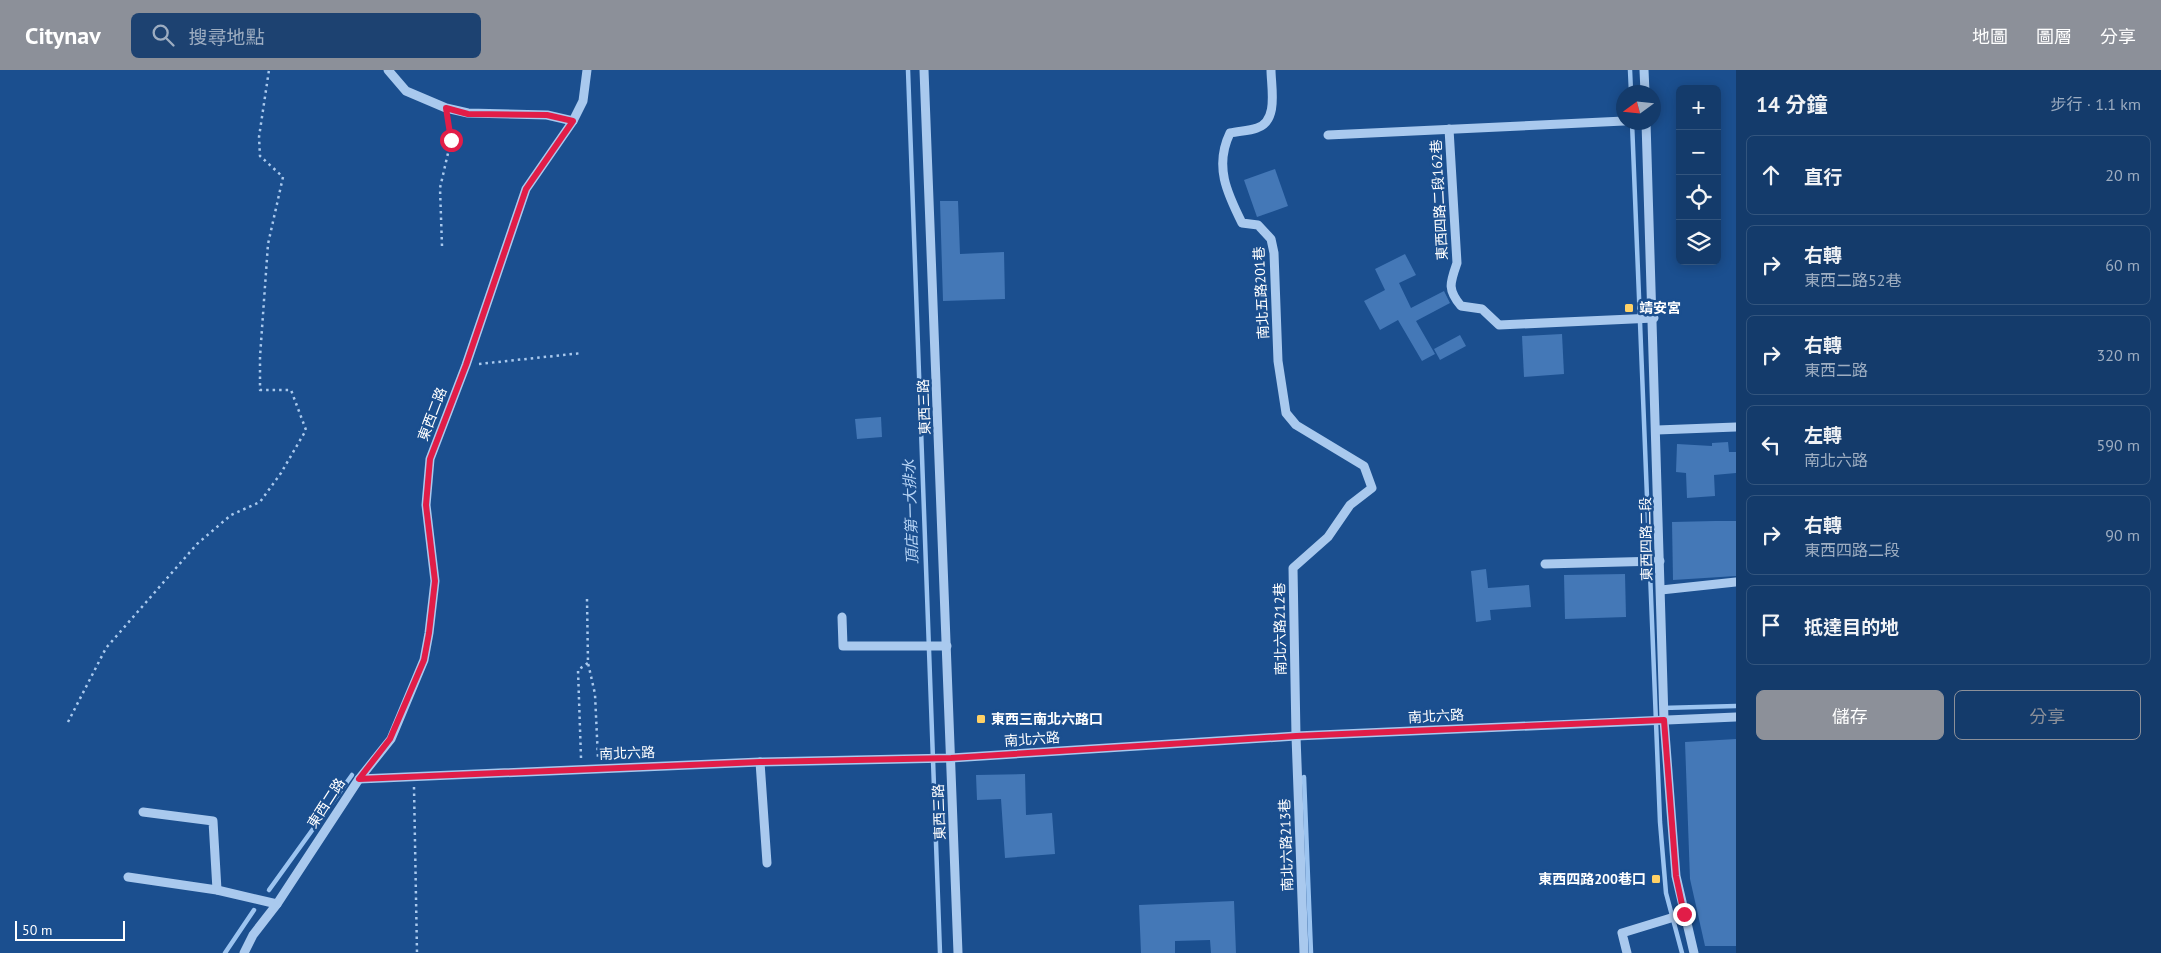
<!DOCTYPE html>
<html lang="zh-TW">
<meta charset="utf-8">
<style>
body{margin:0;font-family:"PT Sans","Noto Sans TC",sans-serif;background:#1d4271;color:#f1f3f6}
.controls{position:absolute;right:15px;top:15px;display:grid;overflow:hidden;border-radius:8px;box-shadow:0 2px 12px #0003}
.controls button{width:45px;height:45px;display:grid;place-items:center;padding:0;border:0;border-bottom:1px solid #33557e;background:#143b6b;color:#f1f3f6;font:25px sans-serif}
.compass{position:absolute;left:1616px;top:15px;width:45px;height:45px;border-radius:50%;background:#143b6b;box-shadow:0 2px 12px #0003;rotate:255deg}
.scale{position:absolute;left:15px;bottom:12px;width:110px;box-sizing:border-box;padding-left:5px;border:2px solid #fff;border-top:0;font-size:14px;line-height:18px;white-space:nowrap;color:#fff;-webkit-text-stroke:4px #1b4f8f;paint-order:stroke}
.stop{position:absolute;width:15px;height:15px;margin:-11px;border:4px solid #e11d48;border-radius:50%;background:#fff}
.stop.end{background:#e11d48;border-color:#fff;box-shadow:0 1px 5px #0008}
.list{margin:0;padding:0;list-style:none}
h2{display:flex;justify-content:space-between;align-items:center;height:65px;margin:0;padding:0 20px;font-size:21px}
h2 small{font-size:16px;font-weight:400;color:#9dadc1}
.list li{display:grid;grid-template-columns:32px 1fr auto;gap:15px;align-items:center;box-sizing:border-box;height:80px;margin:0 10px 10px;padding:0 10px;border:1px solid #33557e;border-radius:8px}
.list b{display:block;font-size:19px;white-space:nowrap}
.list p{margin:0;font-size:16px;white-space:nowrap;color:#9dadc1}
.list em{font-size:16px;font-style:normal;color:#9dadc1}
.actions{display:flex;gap:10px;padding:15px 20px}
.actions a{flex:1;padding:11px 0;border:1px solid #8c9099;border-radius:8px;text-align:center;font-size:18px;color:#8c9099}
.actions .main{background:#8c9099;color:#fff}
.icon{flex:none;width:28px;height:28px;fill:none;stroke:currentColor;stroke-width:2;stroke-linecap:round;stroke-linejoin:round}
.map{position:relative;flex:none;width:1736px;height:883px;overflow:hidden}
header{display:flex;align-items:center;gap:30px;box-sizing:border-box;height:70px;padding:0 25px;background:#8c9099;color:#fff}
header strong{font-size:24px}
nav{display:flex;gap:28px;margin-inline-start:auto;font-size:18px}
.search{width:350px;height:45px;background:#1d4271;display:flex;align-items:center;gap:12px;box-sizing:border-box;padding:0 18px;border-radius:8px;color:#9dadc1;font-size:19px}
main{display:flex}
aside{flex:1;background:#143b6b}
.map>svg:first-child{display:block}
</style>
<header>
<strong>Citynav</strong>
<div class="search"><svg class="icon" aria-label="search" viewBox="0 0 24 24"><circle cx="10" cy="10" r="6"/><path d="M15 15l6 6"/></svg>搜尋地點</div>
<nav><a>地圖</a><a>圖層</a><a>分享</a></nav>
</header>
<main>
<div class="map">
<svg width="1736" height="883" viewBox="0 0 1736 883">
<rect width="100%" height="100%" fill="#1b4f8f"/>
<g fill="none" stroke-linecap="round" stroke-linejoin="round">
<g stroke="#9cc4f0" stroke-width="4.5">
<polyline points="908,0 940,883"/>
<polyline points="1630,0 1631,22"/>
<polyline points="1632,52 1660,752 1666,823 1682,883"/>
<polyline points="1662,638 1736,636"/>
<polyline points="1304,707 1311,883"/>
<polyline points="269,820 352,705"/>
<polyline points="225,883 254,840"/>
</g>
</g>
<g fill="#4478b7">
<polygon points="1275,99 1288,136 1257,147 1244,110"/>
<polygon points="940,131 958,131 960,184 1004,182 1005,229 943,231"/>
<polygon points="1405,184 1416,205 1399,213 1411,238 1444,221 1450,233 1416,251 1435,284 1422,291 1398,250 1380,260 1364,231 1385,220 1375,199"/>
<polygon points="1562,264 1564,304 1524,307 1522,266"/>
<polygon points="1460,265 1466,276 1440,290 1434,279"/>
<polygon points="881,347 882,367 857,369 855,349"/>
<polygon points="1728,372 1729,382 1736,382 1736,403 1714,405 1715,426 1687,428 1686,403 1676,402 1677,374 1712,376 1712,373"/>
<polygon points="1715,451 1736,451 1736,506 1673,510 1672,452"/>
<polygon points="1486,499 1488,518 1529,515 1531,537 1490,540 1491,550 1476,552 1471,501"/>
<polygon points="1625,504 1626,547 1565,549 1564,505"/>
<polygon points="1736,669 1736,876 1705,876 1690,809 1685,672"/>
<polygon points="1025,704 1026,745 1052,743 1055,784 1005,788 1001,729 977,730 976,705"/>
<polygon points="1234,831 1236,883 1211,883 1210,870 1175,871 1175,883 1141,883 1139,835"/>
</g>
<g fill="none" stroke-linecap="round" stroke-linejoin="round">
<g stroke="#a9c9ee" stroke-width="2.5" stroke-dasharray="2.5 4" stroke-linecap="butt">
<polyline points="442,176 440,118 451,70 448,49"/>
<polyline points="479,294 582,283"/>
<polyline points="587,529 588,593 595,624 598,689"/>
<polyline points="68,652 106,578 197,474 231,445 260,432 281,403 306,360 291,320 260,320 260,287 268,174 283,107 260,86 259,67 269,0"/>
<polyline points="581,688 578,600 588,593"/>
<polyline points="414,717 417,883"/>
</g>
<g stroke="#a9c9ee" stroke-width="9">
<polyline points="388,0 406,21 446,38 468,43 547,45 573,51"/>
<polyline points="924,0 958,883"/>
<path d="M1271 0C1271 17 1279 51 1257 58 1249 61 1239 61 1230 63 1214 96 1227 123 1242 153L1258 155 1271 169 1274 183 1278 291 1286 343 1296 355 1364 396 1372 418 1350 435 1328 467 1293 498 1296 666 1304 883"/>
<polyline points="1644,0 1645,22"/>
<polyline points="1646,52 1664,650 1676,806 1694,883"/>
<path d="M1449 59 1457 193C1450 213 1447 219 1461 236L1482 239 1499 255 1654 248"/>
<polyline points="1328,65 1624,51"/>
<polyline points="1657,360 1736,357"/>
<polyline points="1545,494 1660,491"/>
<polyline points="1661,520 1736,512"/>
<polyline points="842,547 843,576 947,576"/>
<polyline points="760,692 767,793"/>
<polyline points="359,709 760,692 951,688 1296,666 1736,647"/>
<polyline points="143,742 213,751 217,820"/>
<polyline points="128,807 217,820 277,834"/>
<polyline points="244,883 253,865 277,834 359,709 391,669 424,590 429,563 435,511 426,435 430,389 466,295 526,119 573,51 583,31 587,0"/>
<polyline points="1627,883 1622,863 1684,844"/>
</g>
</g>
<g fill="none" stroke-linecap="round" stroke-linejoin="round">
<polyline stroke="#e11d48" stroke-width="6" points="451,70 446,38 468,44 547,45 573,51 526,119 466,295 430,389 426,435 435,511 429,563 424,590 390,669 359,709 760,692 951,688 1296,666 1664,650 1676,806 1684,844"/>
</g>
<g fill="#ffd166" stroke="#1b4f8f" stroke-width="2">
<rect x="1624" y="233" width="10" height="10" rx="2.5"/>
<rect x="976" y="644" width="10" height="10" rx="2.5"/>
<rect x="1651" y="804" width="10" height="10" rx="2.5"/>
</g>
<g text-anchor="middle" stroke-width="5" stroke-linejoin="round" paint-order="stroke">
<g font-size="14" fill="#fff" stroke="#1b4f8f">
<text transform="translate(1439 130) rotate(-93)" y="5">東西四路二段162巷</text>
<text transform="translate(1261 223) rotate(-93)" y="5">南北五路201巷</text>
<text transform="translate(924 337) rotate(-92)" y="5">東西三路</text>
<text transform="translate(432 344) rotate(-69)" y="5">東西二路</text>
<text transform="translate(1646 469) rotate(-91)" y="5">東西四路二段</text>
<text transform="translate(1280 559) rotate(-91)" y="5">南北六路212巷</text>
<text transform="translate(1436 646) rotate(-3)" y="5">南北六路</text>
<text transform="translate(1032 669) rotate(-4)" y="5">南北六路</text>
<text transform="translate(627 683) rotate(-2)" y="5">南北六路</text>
<text transform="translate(326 733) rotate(-57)" y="5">東西二路</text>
<text transform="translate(939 742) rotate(-92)" y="5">東西三路</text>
<text transform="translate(1286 775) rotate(-92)" y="5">南北六路213巷</text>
</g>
<g font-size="14" font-weight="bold" fill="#fff" stroke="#1b4f8f" text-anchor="start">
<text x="1639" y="243">靖安宮</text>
<text x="991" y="654">東西三南北六路口</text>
<text x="1646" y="814" text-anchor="end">東西四路200巷口</text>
</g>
<g font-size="15" font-style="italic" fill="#b5d3f5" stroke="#1b4f8f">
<text transform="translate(911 442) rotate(-92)" y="5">頂店第一大排水</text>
</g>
</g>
</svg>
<div class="controls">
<button>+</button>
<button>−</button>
<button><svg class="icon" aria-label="locate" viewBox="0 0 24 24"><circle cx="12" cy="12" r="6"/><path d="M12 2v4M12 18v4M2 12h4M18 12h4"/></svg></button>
<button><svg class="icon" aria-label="layers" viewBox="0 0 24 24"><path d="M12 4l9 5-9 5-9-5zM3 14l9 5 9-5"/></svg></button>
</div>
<svg class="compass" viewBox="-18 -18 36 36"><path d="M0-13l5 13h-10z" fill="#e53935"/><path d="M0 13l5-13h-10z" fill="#9dadc1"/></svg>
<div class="scale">50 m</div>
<div class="stop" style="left:451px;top:70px"></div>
<div class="stop end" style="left:1684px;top:844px"></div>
</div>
<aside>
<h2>14 分鐘<small>步行 · 1.1 km</small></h2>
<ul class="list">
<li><svg class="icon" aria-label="ahead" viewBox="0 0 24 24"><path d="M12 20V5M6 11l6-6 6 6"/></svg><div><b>直行</b></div><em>20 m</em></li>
<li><svg class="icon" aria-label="right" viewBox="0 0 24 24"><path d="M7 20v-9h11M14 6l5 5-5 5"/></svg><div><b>右轉</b><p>東西二路52巷</p></div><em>60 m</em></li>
<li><svg class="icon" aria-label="right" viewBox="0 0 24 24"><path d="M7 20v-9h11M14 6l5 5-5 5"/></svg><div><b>右轉</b><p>東西二路</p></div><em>320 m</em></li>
<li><svg class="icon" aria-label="left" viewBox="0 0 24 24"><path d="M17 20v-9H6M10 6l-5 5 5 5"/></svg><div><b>左轉</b><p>南北六路</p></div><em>590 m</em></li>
<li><svg class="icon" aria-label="right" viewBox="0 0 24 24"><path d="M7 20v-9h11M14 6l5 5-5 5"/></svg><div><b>右轉</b><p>東西四路二段</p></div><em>90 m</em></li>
<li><svg class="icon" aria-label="arrive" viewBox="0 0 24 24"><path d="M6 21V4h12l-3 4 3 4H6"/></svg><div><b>抵達目的地</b></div></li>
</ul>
<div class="actions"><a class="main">儲存</a><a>分享</a></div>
</aside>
</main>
